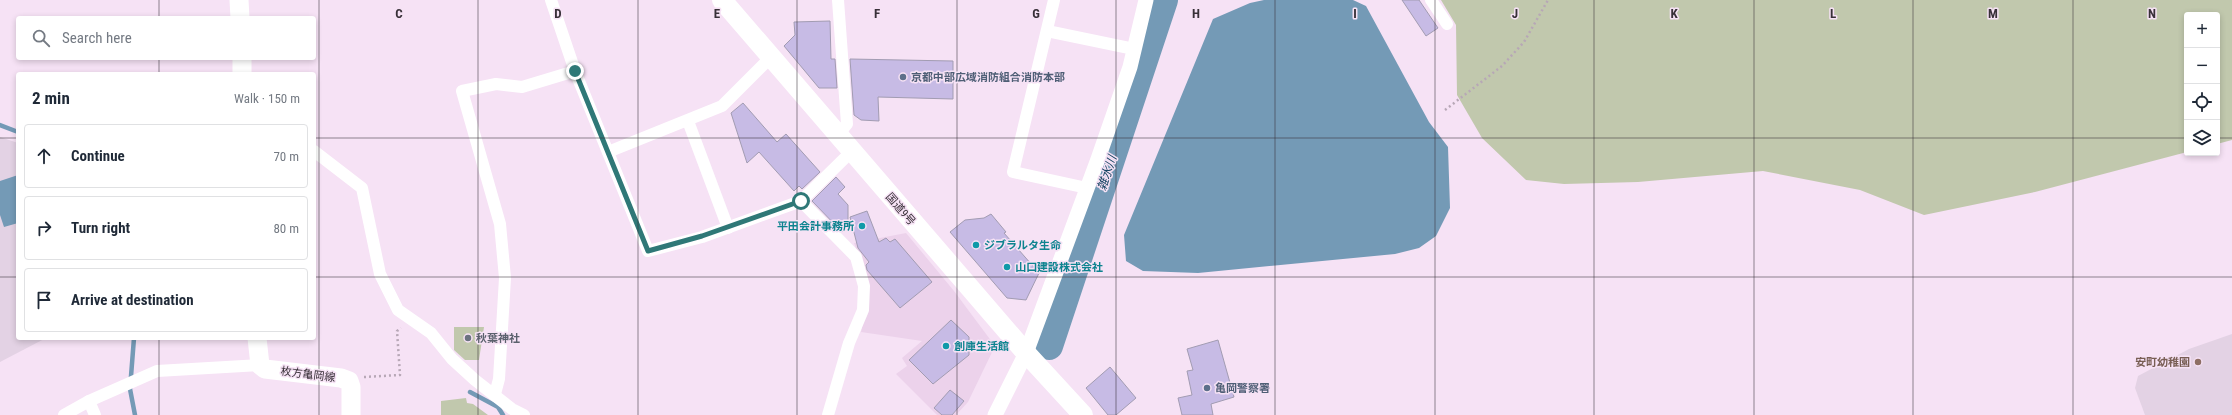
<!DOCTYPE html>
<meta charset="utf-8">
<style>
body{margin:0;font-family:"Roboto Condensed","Noto Sans JP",sans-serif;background:#f6f6f7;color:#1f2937}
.controls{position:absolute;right:12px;top:12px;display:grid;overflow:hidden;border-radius:4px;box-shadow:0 2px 6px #0003}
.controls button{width:36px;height:36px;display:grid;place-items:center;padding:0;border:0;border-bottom:1px solid #e0e1e3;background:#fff;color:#1f2937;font:20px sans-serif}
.stop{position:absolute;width:12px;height:12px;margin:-9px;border:3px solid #2f7877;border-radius:50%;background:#fff}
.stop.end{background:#2f7877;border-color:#fff;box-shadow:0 1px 4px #0008}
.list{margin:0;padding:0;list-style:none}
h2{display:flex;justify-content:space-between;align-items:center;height:52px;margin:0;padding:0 16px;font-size:17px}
h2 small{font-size:13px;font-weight:400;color:#747a83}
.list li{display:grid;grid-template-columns:26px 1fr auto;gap:12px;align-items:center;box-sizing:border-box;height:64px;margin:0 8px 8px;padding:0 8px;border:1px solid #e0e1e3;border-radius:4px}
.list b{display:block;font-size:15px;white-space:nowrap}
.list em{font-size:13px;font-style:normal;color:#747a83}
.icon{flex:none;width:22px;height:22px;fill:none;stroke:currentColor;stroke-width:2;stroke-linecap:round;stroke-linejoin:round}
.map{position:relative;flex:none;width:2232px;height:415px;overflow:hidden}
.search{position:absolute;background:#fff;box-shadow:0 2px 6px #0003;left:16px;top:16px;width:300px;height:44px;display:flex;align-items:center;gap:10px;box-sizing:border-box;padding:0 14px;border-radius:4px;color:#747a83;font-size:15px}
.panel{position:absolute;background:#fff;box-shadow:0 2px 6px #0003;left:16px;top:72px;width:300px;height:268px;border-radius:4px}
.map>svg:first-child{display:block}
</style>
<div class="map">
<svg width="2232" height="415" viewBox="0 0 2232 415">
<rect width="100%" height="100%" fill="#f6e2f5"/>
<polygon fill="#ecd2eb" points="906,233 954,291 995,346 968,402 956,415 937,415 896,374 907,366 902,358 922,341 861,332 868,298 867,279 854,243"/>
<g fill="#e3d2e4">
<polygon points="0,137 18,143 18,338 46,338 0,362"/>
<polygon points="2232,334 2232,415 2145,415 2135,388 2138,376 2189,349"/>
</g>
<g fill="#c1c8ad">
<polygon points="1441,0 2232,0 2232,140 2217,144 2217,15 2187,15 2187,152 2035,192 1924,215 1860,190 1763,171 1638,182 1564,184 1526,180 1482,138 1457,95 1456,25"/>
<polygon points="454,327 484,327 479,360 465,360 454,350"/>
<polygon points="466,398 467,403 473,404 488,415 441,415 441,401"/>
</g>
<g fill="#749ab6">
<polygon points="1264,0 1353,0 1366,6 1429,122 1448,147 1450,208 1436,236 1419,248 1395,254 1198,273 1143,271 1126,261 1124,235 1213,19 1250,3"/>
<polygon points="18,175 18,223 4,227 0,215 0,181"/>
</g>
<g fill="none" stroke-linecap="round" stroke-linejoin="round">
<g stroke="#749ab6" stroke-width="4.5">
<polyline points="0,125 18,132"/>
<polyline points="134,338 130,389 135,415"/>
<polyline points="470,392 498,407 503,415"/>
</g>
<polyline stroke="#749ab6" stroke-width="28" points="1049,346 1164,0"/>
</g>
<g fill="#c7bbe5" stroke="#a29cb2">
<polygon points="1402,0 1419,0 1438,28 1426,36"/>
<polygon points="830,21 831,59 835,59 837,88 819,88 784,46 795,35 794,22"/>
<polygon points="850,59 953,61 953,99 878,97 879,121 861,120 854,115"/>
<polygon points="743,103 777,142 786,134 820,172 802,189 799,186 794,191 759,152 747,163 731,113"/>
<polygon points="836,177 845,187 838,194 848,205 848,226 842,232 812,201"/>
<polygon points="867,211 879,242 886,238 890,242 895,239 932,282 900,308 867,270 866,265 869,262 858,248 850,217"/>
<polygon points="991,214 1006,232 1004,233 1039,273 1026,300 1007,298 950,232 965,220 984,218"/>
<polygon points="951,320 969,337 969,355 933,384 909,360"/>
<polygon points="1218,340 1234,397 1211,404 1213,415 1182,415 1178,398 1192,395 1187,371 1193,370 1187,349"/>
<polygon points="1110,367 1136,398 1116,415 1108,415 1086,388"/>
<polygon points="950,390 964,401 952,415 942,415 934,408"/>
</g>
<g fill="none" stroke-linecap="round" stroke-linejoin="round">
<g stroke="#b7a7b6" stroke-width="2.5" stroke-dasharray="2 3" stroke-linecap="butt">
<polyline points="1445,110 1502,66 1524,42 1548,0"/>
<polyline points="364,377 400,375 397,331 401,328"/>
</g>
<g stroke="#fff" stroke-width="12">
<polyline points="551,0 575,71 648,251 702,237 801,201 851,152"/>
<polyline points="1054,0 1013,172 1087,188"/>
<polyline points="1431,0 1447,24"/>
<polyline points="1047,31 1134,49"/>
<polyline points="688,121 728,228"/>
<polyline points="838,135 847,124 838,0"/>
<polyline points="314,151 362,188 380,274 398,310 431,333 452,359 475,380 512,409 524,415"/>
<polyline points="608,152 722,106 771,57"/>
<polyline points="801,201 856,257 864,286 863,310 849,343 828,415"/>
<polyline points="495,394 499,379 505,278 500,224 462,91 496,84 522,87 575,71"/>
<polyline points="89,401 157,371 260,365"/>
<polyline points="64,415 89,401 95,415"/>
</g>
<polyline stroke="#fff" stroke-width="15" points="995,415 1026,353 1098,159 1130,67 1146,0"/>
<g stroke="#fff" stroke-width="19">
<polyline points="239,0 240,18"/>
<polyline points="242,58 242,74"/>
<polyline points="257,338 260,365 265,369 341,378 349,381 351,387 351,415"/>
</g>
<polyline stroke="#fff" stroke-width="20" points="722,0 1026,353 1083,415"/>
</g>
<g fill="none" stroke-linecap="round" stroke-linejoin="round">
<polyline stroke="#2f7877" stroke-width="5" points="575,71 648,251 702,236 801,201"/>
</g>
<path fill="none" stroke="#383038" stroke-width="1" stroke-opacity="0.55" d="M159 0V18M319 0V415M478 0V415M638 0V415M797 0V415M957 0V415M1116 0V415M1275 0V415M1435 0V415M1594 0V415M1754 0V415M1913 0V415M2073 0V415M159 58V74M0 138H18M314 138H2187M2217 138H2232M0 277H18M314 277H2232M159 338V415"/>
<g fill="#5c6f8a" stroke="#f6e2f5" stroke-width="1.5">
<circle cx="903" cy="77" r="4"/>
<circle cx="1207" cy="388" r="4"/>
</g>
<g fill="#0f9aa8" stroke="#f6e2f5" stroke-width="1.5">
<circle cx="862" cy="226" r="4"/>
<circle cx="976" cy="245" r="4"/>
<circle cx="1007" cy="267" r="4"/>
<circle cx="946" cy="346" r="4"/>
</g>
<circle fill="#6b7280" stroke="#f6e2f5" stroke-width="1.5" cx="468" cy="338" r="4"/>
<circle fill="#8d6e63" stroke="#f6e2f5" stroke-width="1.5" cx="2198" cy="362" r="4"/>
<g text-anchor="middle" stroke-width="3" stroke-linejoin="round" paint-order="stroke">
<g font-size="11" font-weight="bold" fill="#4e5e75" stroke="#f6e2f5" text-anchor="start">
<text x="911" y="81">京都中部広域消防組合消防本部</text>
<text x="1215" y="392">亀岡警察署</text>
</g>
<g font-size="11" fill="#383038" stroke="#f6e2f5">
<text transform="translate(901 209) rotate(49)" y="4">国道9号</text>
<text transform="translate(308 374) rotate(7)" y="4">枚方亀岡線</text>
</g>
<g font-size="11" font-weight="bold" fill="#0d838f" stroke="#f6e2f5" text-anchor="start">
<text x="854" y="230" text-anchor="end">平田会計事務所</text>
<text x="984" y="249">ジブラルタ生命</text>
<text x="1015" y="271">山口建設株式会社</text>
<text x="954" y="350">創庫生活館</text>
</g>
<g font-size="11" font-weight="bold" fill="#5b616d" stroke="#f6e2f5" text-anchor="start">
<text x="476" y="342">秋葉神社</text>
</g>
<g font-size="11" font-weight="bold" fill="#785e54" stroke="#f6e2f5" text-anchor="end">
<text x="2190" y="366">安町幼稚園</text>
</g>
<g font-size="12" font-style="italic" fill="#164462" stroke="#f6e2f5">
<text transform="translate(1107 173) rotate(-72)" y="4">雑水川</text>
</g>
</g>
<g font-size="13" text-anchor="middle" font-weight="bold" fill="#383038" stroke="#f6e2f5" stroke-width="3" stroke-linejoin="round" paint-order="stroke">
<text x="399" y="18">C</text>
<text x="558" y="18">D</text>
<text x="717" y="18">E</text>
<text x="877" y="18">F</text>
<text x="1036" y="18">G</text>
<text x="1196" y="18">H</text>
<text x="1355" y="18">I</text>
<text x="1515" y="18">J</text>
<text x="1674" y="18">K</text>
<text x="1833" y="18">L</text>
<text x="1993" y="18">M</text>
<text x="2152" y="18">N</text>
</g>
</svg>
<div class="controls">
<button>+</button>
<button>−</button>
<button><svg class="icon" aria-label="locate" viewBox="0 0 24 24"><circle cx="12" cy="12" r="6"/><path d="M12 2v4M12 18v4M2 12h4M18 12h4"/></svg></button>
<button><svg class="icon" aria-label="layers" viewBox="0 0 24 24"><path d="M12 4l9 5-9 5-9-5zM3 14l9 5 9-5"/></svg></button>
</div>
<div class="stop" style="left:801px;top:201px"></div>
<div class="stop end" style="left:575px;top:71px"></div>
<div class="search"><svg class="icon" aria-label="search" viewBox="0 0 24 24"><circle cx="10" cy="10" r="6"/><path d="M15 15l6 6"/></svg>Search here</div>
<section class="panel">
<h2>2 min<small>Walk · 150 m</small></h2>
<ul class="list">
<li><svg class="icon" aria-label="ahead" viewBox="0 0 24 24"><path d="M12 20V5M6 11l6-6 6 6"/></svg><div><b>Continue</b></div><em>70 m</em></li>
<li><svg class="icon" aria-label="right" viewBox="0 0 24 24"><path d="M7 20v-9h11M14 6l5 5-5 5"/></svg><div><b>Turn right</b></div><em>80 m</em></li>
<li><svg class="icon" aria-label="arrive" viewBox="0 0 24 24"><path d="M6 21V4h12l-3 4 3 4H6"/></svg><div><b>Arrive at destination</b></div></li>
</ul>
</section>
</div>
